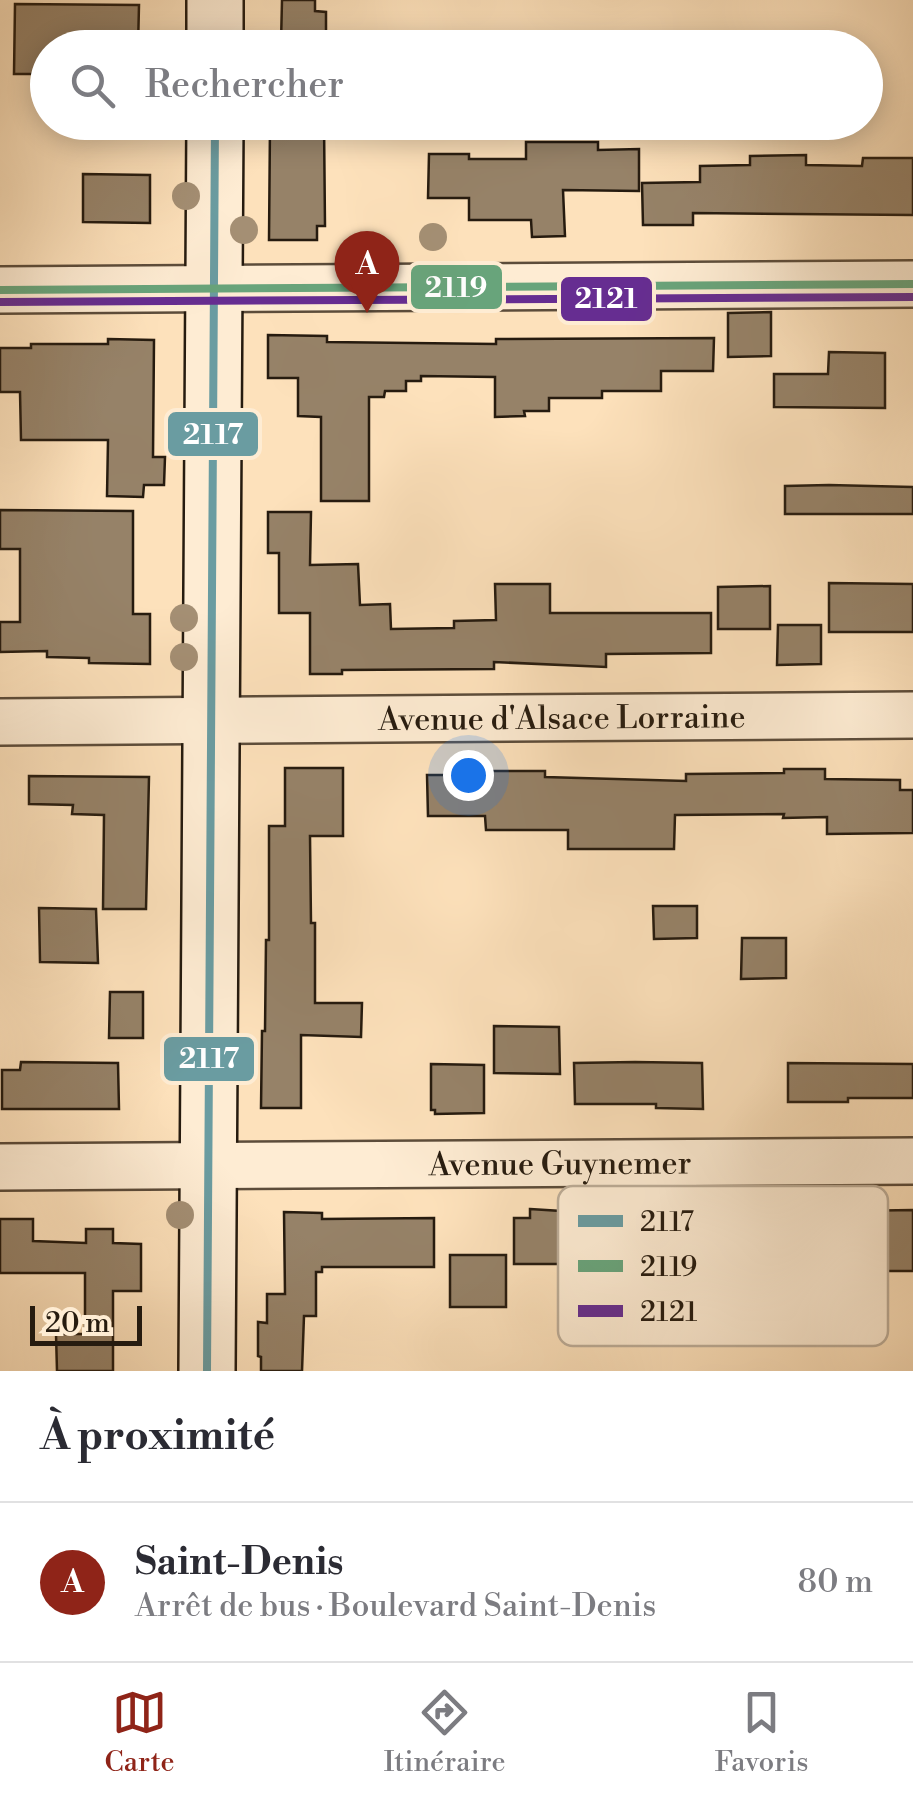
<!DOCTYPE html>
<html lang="fr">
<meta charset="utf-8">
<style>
body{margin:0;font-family:"Libre Bodoni",serif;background:#f7f7f7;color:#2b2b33}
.scale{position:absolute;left:30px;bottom:25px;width:112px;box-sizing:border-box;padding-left:10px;border:5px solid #261b0f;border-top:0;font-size:28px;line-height:35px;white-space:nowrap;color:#261b0f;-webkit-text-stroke:8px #feecd3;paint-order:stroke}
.you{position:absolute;left:468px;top:775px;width:35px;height:35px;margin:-25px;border:8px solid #fff;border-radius:50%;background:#1a73e8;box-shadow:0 0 0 15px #1a73e833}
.badge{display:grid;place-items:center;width:65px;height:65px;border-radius:50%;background:#8f2418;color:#fff;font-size:32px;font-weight:700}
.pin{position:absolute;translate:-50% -82px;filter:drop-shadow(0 2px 5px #0008)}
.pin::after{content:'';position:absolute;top:52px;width:35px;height:30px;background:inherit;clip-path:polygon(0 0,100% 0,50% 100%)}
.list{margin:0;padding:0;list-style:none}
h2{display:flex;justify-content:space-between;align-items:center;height:130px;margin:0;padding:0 40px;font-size:42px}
h2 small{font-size:32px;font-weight:400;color:#7c7c81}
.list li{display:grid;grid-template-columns:65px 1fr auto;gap:30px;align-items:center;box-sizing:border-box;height:160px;padding:0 40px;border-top:2px solid #e1e1e2}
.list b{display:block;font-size:38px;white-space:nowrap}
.list p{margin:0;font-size:32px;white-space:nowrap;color:#7c7c81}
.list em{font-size:32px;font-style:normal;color:#7c7c81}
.icon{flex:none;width:55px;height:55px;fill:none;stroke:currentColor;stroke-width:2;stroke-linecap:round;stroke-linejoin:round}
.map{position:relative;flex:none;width:913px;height:1371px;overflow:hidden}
.search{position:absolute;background:#fff;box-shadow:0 5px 25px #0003;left:30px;right:30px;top:30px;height:110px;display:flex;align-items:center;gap:25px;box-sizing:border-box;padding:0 35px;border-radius:55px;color:#7c7c81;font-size:38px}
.sheet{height:290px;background:#fff}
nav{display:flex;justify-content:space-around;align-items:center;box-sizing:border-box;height:140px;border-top:2px solid #e1e1e2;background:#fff;font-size:28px;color:#7c7c81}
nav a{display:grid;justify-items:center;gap:5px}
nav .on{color:#8f2418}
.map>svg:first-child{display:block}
</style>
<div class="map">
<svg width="913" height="1371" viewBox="0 0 913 1371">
<rect width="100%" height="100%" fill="#fde1bb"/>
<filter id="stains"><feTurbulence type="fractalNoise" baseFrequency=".002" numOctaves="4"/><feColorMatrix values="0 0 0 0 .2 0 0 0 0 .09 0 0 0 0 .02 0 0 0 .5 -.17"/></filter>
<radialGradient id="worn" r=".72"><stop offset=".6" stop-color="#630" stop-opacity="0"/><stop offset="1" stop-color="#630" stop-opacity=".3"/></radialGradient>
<g fill="#968268" stroke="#261b0f" stroke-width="2.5">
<polygon points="282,0 315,0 315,11 326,12 326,42 281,43"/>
<polygon points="15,4 139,5 138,48 48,48 48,74 14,74"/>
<polygon points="282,122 324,122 325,226 317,226 317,240 269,240 270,125 282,126"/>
<polygon points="526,142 598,142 598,150 639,149 639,191 563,190 565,236 532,237 531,220 469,220 469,198 428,198 429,154 469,154 469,159 526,159"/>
<polygon points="806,155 806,165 862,166 863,158 913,158 913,215 693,213 693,225 643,225 642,183 700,182 700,166 750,165 750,156"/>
<polygon points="83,174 150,175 150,223 83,222"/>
<polygon points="771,312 771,356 728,357 728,313"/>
<polygon points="268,335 327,336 327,342 496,344 496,339 714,338 713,371 661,371 661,391 602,391 602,398 549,398 549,411 524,411 525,416 495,417 495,377 421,376 421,381 406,381 406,391 385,391 384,397 369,397 369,501 321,501 321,417 298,416 298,378 268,378"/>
<polygon points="108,339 154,340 153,457 165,457 164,485 144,485 143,497 107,496 108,440 21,440 20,392 0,392 0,348 31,348 31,344 108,344"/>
<polygon points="829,352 885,353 885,408 774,407 774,374 828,374"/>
<polygon points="829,485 913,487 913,514 785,514 785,486"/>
<polygon points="0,510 133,511 133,614 150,614 150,664 89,663 89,658 47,657 47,651 0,652 0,622 20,622 20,549 0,549"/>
<polygon points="268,512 311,512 310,565 358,564 360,605 390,604 391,629 454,628 454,621 496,620 495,584 550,584 550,613 711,613 711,653 606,654 606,667 494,662 494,669 342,670 342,674 310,674 310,613 279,613 279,553 268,553"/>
<polygon points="829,583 913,584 913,632 829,632"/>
<polygon points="770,586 770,629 718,629 718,587"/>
<polygon points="778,625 821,625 821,664 777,665"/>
<polygon points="285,768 343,768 343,836 310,836 311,923 315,923 315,1003 362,1003 361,1037 301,1035 301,1108 261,1108 262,1031 265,1031 266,940 269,940 269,826 285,826"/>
<polygon points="784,769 825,769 825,779 900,780 900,790 913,790 913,833 827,834 827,817 783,818 784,814 675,815 674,849 568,849 568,830 486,830 485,816 428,816 427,775 485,775 485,771 545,771 545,777 686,781 686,774 784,773"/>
<polygon points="29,776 149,777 146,909 103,909 104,815 72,814 73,805 29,804"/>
<polygon points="653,906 697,906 697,938 654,939"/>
<polygon points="39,908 96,909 98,963 40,962"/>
<polygon points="742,938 786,938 786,978 741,979"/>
<polygon points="110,992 143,992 143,1038 109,1038"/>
<polygon points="494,1026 559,1027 560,1074 494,1073"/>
<polygon points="21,1062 118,1063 119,1109 2,1109 2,1070 20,1070"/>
<polygon points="635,1062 702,1063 703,1109 656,1108 656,1104 575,1104 574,1063"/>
<polygon points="788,1063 913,1064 913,1098 848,1098 848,1102 788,1102"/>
<polygon points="431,1064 484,1065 484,1113 435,1114 435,1110 431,1110"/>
<polygon points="530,1209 561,1211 561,1264 514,1264 514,1218 530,1218"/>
<polygon points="913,1210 913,1271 842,1271 842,1276 789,1277 789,1256 730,1255 730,1278 659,1277 659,1297 592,1297 592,1244 673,1244 673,1235 677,1235 676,1214 789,1212 789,1222 850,1227 850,1211"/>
<polygon points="284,1212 322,1213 322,1219 434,1218 434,1267 322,1267 322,1272 316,1272 316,1316 304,1316 302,1371 261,1371 261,1357 258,1356 258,1322 267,1323 267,1294 285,1294"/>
<polygon points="0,1219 33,1219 33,1241 86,1243 86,1229 113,1229 113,1243 141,1244 141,1291 113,1291 113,1371 57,1371 56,1334 85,1334 85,1273 0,1273"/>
<rect x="450" y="1255" width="56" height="52"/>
</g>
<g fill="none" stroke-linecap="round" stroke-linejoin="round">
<g stroke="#5c4c3a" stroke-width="50">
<g id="street">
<polyline points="0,290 913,284"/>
<path id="s1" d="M0 722 913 715"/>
<path id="s2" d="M0 1167 913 1161"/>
</g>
</g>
<g stroke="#261b0f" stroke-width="60">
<g id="secondary">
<polyline points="215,48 215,0"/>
<polyline points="207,1371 215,122"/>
</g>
</g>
<use href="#street" stroke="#feecd3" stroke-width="45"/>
<use href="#secondary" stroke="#feecd3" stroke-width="55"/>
<g stroke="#feecd3" stroke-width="15">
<polyline id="bus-1" points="207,1371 215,122"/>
</g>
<g stroke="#feecd3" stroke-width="15">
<polyline id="bus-2" points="0,290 913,284"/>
</g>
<g stroke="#feecd3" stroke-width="15">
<polyline id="bus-3" points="0,302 913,297"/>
</g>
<use href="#bus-1" stroke="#6a9ca1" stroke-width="8"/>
<use href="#bus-2" stroke="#68a47b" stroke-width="8"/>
<use href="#bus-3" stroke="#662d91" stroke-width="8"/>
</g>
<g fill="#a48f74">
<circle cx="186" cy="196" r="14"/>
<circle cx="244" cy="230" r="14"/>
<circle cx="433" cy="237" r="14"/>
<circle cx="184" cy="618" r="14"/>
<circle cx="184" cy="657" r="14"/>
<circle cx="180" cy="1215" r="14"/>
</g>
<g text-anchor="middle" stroke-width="8" stroke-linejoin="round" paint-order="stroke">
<g font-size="32" fill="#261b0f" stroke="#feecd3">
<text dy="11" stroke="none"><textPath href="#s1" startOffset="562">Avenue d'Alsace Lorraine</textPath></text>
<text dy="11" stroke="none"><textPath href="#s2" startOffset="560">Avenue Guynemer</textPath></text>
</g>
</g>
<rect x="558" y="1186" width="330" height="160" rx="15" fill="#feecd3" stroke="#bdad98" stroke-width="2.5"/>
<rect x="578" y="1215" width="45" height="12" fill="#6a9ca1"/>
<rect x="578" y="1260" width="45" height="12" fill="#68a47b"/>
<rect x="578" y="1305" width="45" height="12" fill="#662d91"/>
<g font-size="28" fill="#261b0f">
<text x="640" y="1231">2117</text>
<text x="640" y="1276">2119</text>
<text x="640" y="1321">2121</text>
</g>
<g stroke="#feecd3" stroke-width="4">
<rect x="409" y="263" width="95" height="48" rx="10" fill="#68a47b"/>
<rect x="559" y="275" width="95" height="48" rx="10" fill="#662d91"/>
<rect x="166" y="410" width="94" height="48" rx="10" fill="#6a9ca1"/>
<rect x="162" y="1035" width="94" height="48" rx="10" fill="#6a9ca1"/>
</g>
<g font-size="28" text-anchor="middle" font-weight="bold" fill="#fff">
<text x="456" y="297">2119</text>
<text x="606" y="308">2121</text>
<text x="213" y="444">2117</text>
<text x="209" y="1068">2117</text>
</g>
<rect width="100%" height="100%" filter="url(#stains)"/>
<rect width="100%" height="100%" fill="url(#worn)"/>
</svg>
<div class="scale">20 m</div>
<div class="you"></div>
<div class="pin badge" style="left:367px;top:313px">A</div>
<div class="search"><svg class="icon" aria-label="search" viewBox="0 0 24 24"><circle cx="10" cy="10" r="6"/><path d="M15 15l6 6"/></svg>Rechercher</div>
</div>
<section class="sheet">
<h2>À proximité<small></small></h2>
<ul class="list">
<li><span class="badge">A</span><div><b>Saint-Denis</b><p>Arrêt de bus · Boulevard Saint-Denis</p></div><em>80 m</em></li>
</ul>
</section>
<nav>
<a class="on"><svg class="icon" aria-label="map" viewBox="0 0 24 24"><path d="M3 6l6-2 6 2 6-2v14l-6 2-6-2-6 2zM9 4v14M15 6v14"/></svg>Carte</a>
<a><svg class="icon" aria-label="directions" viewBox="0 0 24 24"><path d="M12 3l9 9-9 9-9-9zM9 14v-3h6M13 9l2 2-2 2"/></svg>Itinéraire</a>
<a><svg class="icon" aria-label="saved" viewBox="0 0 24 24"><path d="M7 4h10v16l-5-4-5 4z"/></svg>Favoris</a>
</nav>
